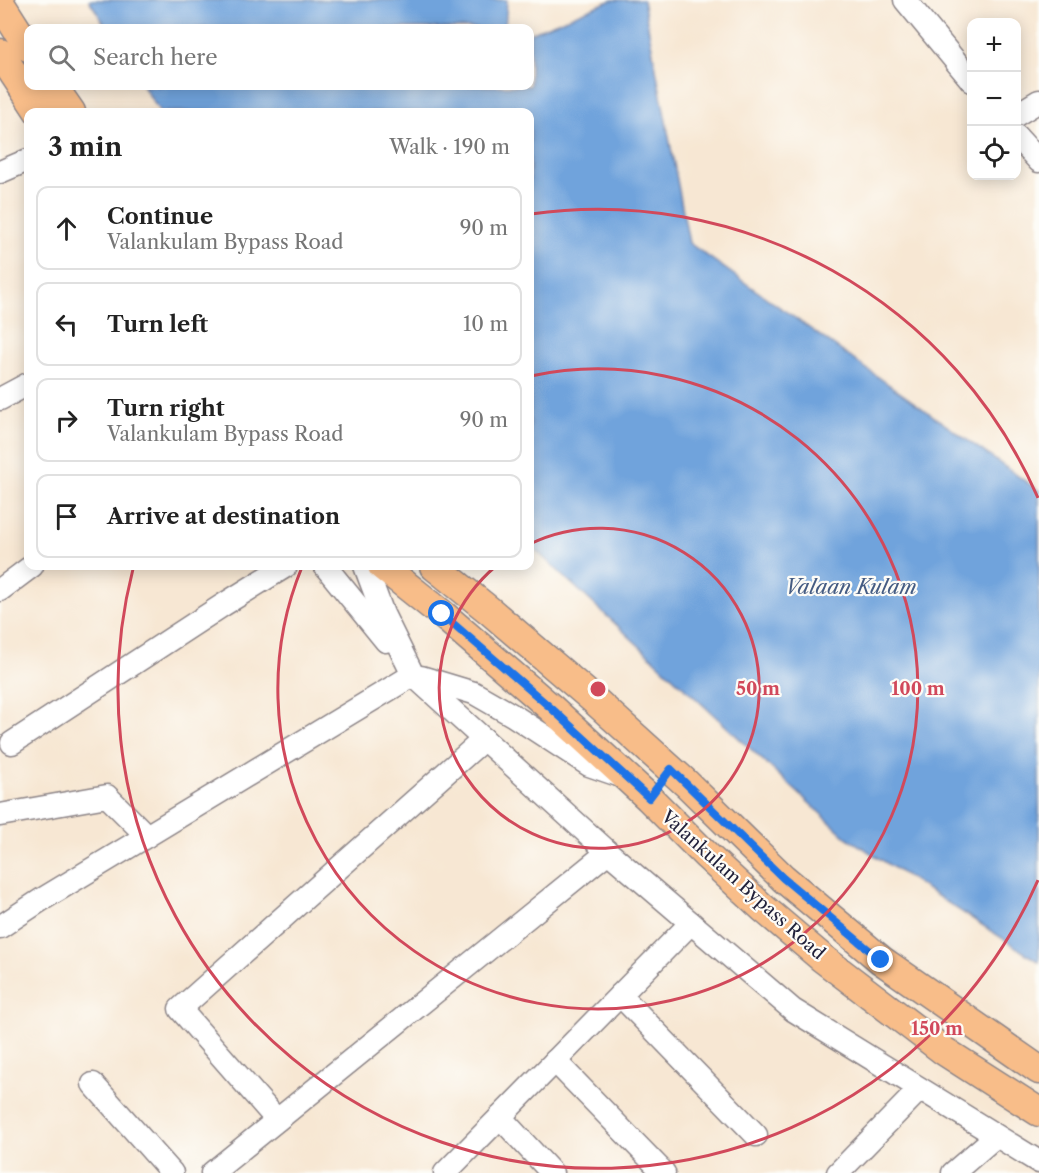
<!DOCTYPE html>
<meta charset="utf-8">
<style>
body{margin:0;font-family:"Libre Caslon Text",serif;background:#f2f2f2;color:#222}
.controls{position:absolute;right:18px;top:18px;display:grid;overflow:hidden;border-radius:12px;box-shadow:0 3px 15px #0003}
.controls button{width:54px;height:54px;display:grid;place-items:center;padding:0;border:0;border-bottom:2px solid #e0e0e0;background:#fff;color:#222;font:30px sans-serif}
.stop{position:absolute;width:18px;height:18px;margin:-14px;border:4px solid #1a73e8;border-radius:50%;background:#fff}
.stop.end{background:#1a73e8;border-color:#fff;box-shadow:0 2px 6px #0008}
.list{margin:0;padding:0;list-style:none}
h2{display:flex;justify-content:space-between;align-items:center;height:78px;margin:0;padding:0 24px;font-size:26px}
h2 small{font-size:20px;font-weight:400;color:#767676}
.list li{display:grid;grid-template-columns:39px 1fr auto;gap:18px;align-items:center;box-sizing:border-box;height:84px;margin:0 12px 12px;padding:0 12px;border:2px solid #e0e0e0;border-radius:12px}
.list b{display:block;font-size:22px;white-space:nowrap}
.list p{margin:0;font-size:20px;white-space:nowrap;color:#767676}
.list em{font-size:20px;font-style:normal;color:#767676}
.icon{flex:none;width:33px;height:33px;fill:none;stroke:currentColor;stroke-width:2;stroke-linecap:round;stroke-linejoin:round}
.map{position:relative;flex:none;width:1039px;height:1173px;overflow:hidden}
.search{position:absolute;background:#fff;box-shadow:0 3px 15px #0003;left:24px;top:24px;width:510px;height:66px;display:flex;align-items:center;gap:15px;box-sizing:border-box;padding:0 21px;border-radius:12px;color:#767676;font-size:22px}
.panel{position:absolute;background:#fff;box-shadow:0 3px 15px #0003;left:24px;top:108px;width:510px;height:462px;border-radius:12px}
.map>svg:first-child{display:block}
</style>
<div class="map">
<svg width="1039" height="1173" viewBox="0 0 1039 1173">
<rect width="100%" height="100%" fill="#fdfcf7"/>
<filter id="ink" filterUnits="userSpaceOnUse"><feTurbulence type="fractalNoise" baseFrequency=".0167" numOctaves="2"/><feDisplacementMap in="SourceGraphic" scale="12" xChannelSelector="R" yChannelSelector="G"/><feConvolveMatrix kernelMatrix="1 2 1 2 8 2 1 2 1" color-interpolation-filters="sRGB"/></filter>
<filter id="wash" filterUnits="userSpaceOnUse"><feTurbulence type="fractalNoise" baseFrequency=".008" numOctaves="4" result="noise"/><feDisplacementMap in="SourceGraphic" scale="24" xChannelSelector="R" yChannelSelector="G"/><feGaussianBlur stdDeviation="1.35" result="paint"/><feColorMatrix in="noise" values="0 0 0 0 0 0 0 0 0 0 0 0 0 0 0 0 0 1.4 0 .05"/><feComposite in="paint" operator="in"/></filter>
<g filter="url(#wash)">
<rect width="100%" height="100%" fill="#f7e7d3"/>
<g fill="#70a3dc" stroke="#49628c" stroke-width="1.5">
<polygon points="89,0 507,0 505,28 107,28"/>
<polygon points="612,0 643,0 689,243 1039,491 1039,962 846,837 530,545 530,112 160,112 143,86 530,86 530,33"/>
</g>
</g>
<g filter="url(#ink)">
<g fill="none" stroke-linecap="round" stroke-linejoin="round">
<g stroke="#8c8487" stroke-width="25">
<g id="minor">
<polyline points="905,0 972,81"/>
<polyline points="1016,115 1039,101"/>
<polyline points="1016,136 1039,161"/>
<polyline points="0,172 28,160"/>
<polyline points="0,399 28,384"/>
<polyline points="325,566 386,641"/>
<polyline points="0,590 32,566"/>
<polyline points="413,675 608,852 793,1010 1039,1162"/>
<polyline points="421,677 474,693 514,716 589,765 624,777"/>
<polyline points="12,743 223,605 286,566"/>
<polyline points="0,815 107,796 147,836"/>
<polyline points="0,927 41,900 413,675 383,614 365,566"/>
<polyline points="620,995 756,1135"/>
<polyline points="555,1061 664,1173"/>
<polyline points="93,1084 172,1173"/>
<polyline points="500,1117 552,1173"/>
<polyline points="277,1120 180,1009 484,739"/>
<polyline points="212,1173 608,852"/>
<polyline points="445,1173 691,923"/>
<polyline points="838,1173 920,1089"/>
<polyline points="953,1173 996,1136"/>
</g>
</g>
<g stroke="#8c8487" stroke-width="31">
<g id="major">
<polyline points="0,3 28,47"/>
<polyline points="0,53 39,112"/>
<polyline points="53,86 71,112"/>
<polyline points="382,566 442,614 551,708 649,798 707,856 763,908 822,958 944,1051 1039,1112"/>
<polyline points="434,566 490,611 593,699 687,784 783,878 881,960 1039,1070"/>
</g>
</g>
<use href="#minor" stroke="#fff" stroke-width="22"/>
<use href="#major" stroke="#f8bd89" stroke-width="28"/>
</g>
</g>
<g fill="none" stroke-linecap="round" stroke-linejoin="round" filter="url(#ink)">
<polyline stroke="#1a73e8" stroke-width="8" points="442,614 551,708 649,798 671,769 783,878 881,960"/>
</g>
<g fill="none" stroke="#d1495b" stroke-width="3">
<path d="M530 544A160 160 0 1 1 496 566"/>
<path d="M531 376A320 320 0 1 1 302 567"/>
<path d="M1038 880A480 480 0 0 1 133 569M531 214A480 480 0 0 1 1038 498"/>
</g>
<g text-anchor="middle" stroke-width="4.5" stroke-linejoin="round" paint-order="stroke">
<g font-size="18" fill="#22223b" stroke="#fdfcf7">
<text transform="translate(743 885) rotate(42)" y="6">Valankulam Bypass Road</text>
</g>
<g font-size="20" font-style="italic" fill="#455c83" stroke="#fdfcf7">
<text x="851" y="594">Valaan Kulam</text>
</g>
</g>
<circle cx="598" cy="689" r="9" fill="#d1495b" stroke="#fdfcf7" stroke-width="3"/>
<g font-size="18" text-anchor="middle" font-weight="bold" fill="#d1495b" stroke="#fdfcf7" stroke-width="4.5" stroke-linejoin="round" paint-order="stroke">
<text x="758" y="695">50 m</text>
<text x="918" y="695">100 m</text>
<text x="937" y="1035">150 m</text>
</g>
</svg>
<div class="controls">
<button>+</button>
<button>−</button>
<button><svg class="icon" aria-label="locate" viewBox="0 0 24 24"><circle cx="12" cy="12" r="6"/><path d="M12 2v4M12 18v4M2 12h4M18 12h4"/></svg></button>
</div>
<div class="stop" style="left:442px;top:614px"></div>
<div class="stop end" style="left:881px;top:960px"></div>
<div class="search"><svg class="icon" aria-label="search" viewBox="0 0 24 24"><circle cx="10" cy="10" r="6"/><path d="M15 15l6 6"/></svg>Search here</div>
<section class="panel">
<h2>3 min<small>Walk · 190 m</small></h2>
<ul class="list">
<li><svg class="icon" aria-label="ahead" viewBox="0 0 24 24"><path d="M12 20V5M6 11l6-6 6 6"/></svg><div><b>Continue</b><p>Valankulam Bypass Road</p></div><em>90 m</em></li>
<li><svg class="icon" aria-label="left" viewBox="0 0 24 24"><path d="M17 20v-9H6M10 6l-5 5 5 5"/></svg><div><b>Turn left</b></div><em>10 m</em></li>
<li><svg class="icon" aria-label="right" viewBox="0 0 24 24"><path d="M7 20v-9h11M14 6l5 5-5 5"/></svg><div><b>Turn right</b><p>Valankulam Bypass Road</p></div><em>90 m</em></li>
<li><svg class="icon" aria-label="arrive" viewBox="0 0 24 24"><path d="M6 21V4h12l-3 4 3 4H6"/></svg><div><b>Arrive at destination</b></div></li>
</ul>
</section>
</div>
